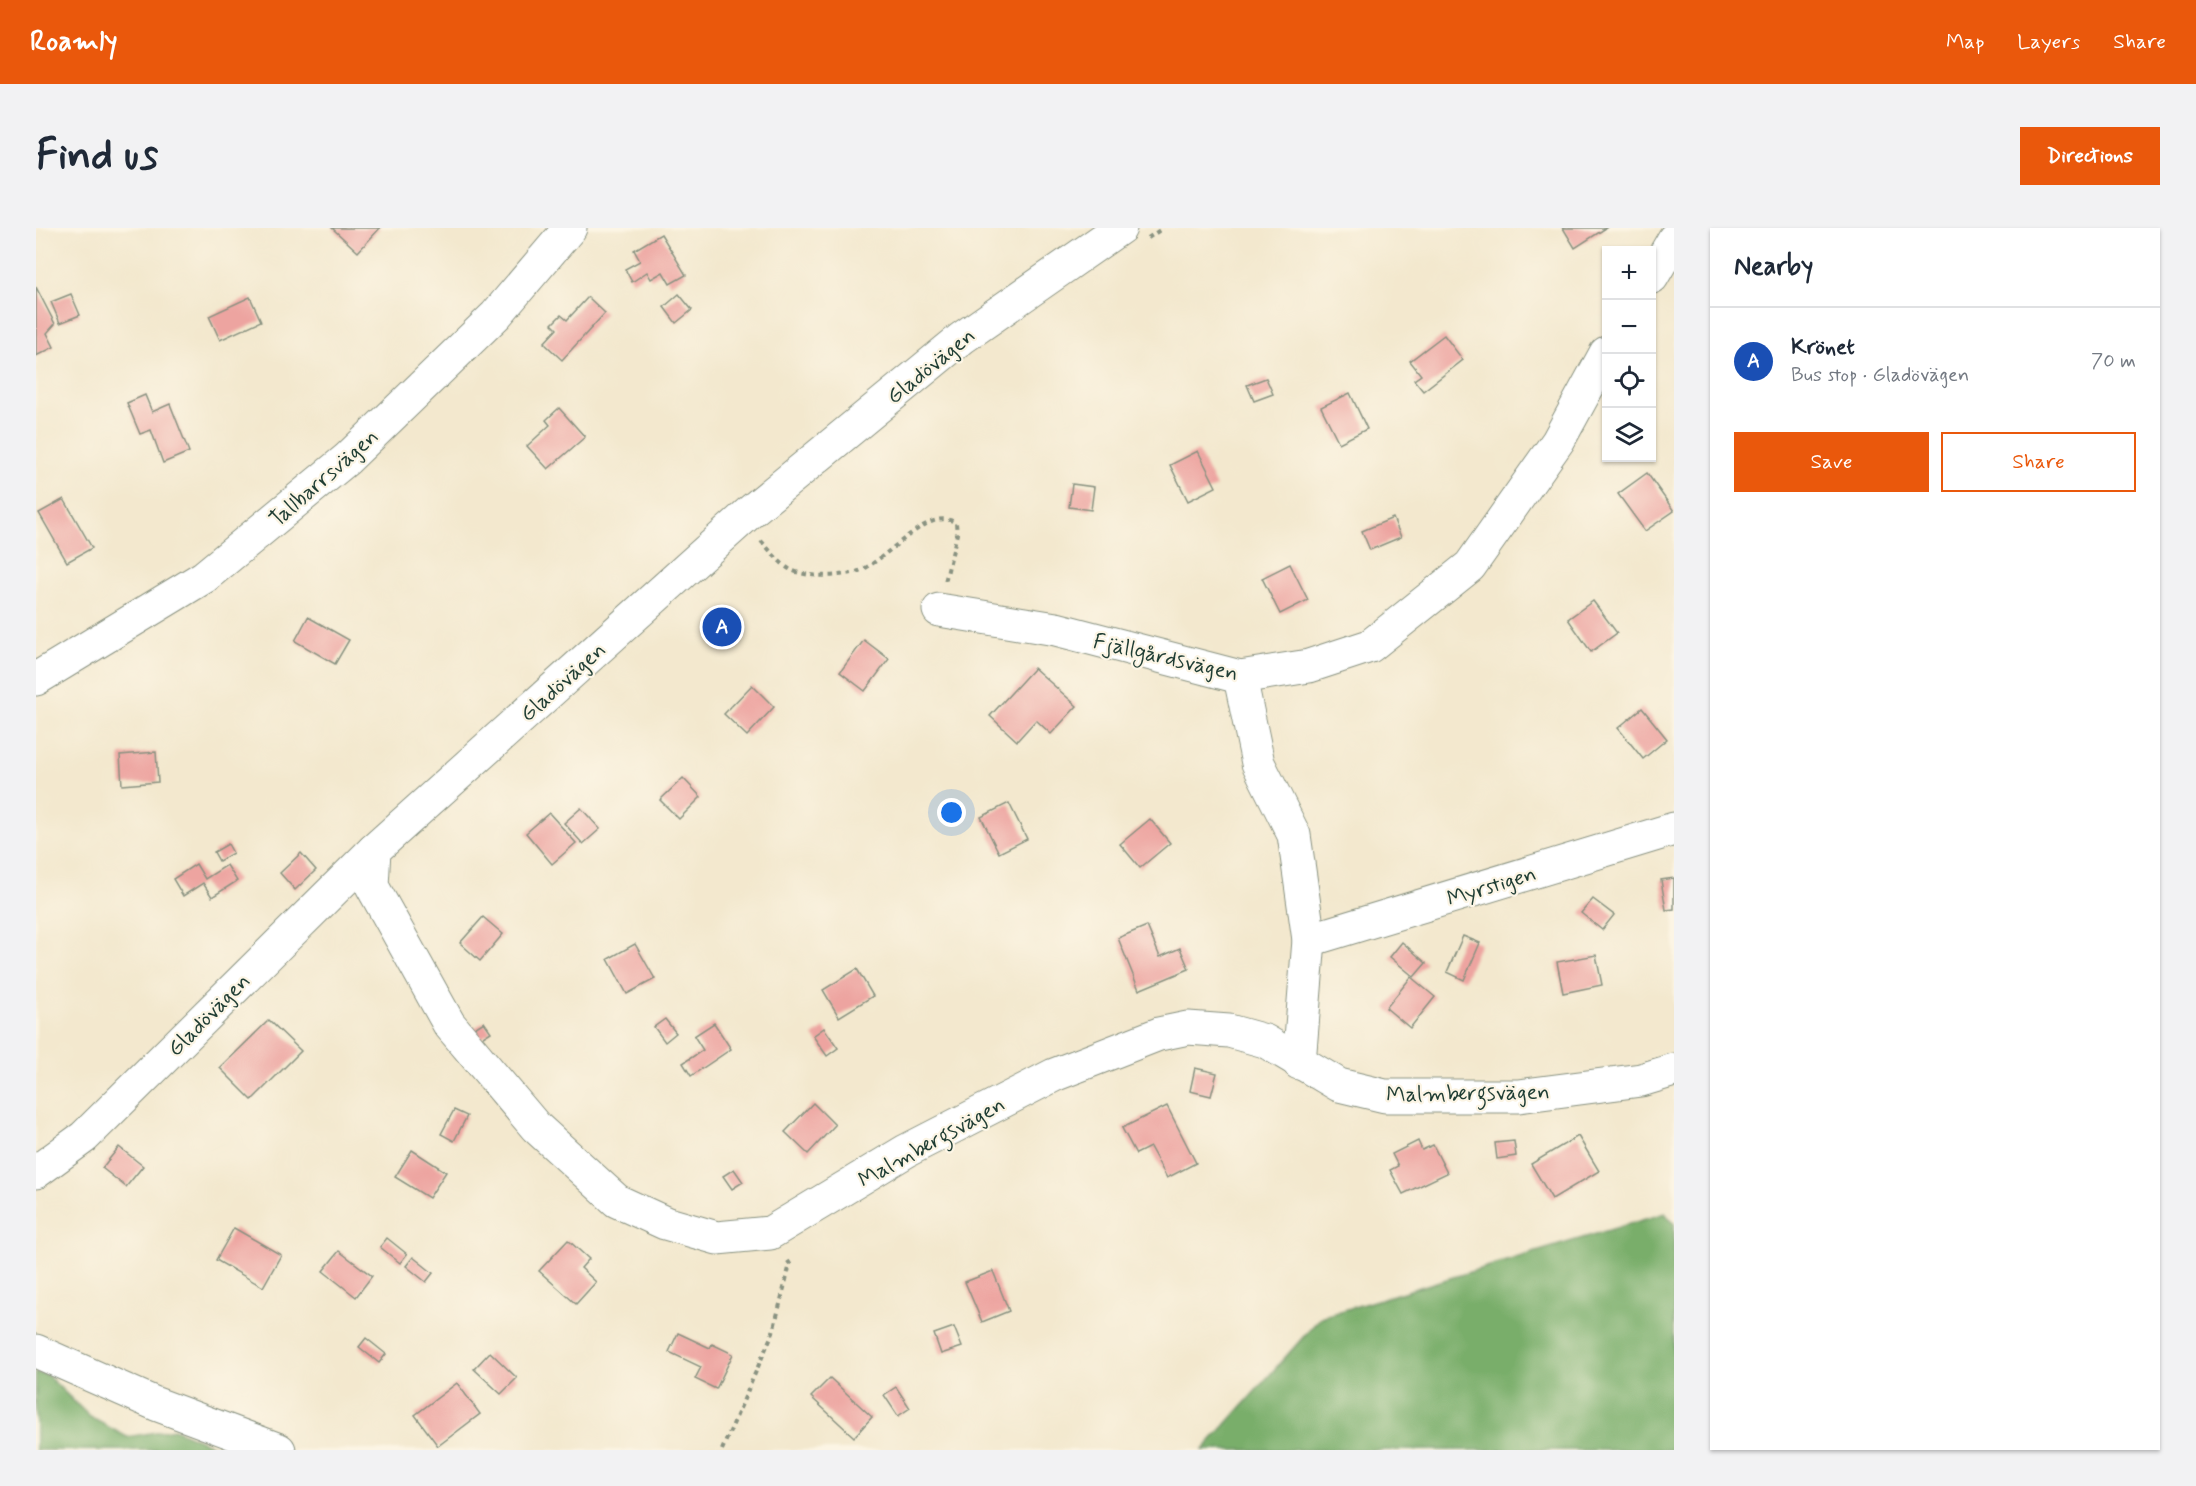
<!DOCTYPE html>
<meta charset="utf-8">
<style>
body{margin:0;font-family:Mynerve,sans-serif;background:#f2f2f3;color:#1f2937}
.controls{position:absolute;right:18px;top:18px;display:grid;overflow:hidden;border-radius:0px;box-shadow:0 2px 4px #0004}
.controls button{width:54px;height:54px;display:grid;place-items:center;padding:0;border:0;border-bottom:2px solid #e0e1e3;background:#fff;color:#1f2937;font:30px sans-serif}
.you{position:absolute;left:916px;top:585px;width:21px;height:21px;margin:-15px;border:4px solid #fff;border-radius:50%;background:#1a73e8;box-shadow:0 0 0 9px #1a73e833}
.badge{display:grid;place-items:center;width:39px;height:39px;border-radius:50%;background:#ea580c;color:#fff;font-size:20px;font-weight:700}
.pin{position:absolute;translate:-50% -50%;border:3px solid #fff;box-shadow:0 2px 6px #0006}
.list{margin:0;padding:0;list-style:none}
h2{display:flex;justify-content:space-between;align-items:center;height:78px;margin:0;padding:0 24px;font-size:26px}
h2 small{font-size:20px;font-weight:400;color:#747a83}
.list li{display:grid;grid-template-columns:39px 1fr auto;gap:18px;align-items:center;box-sizing:border-box;height:108px;padding:0 24px;border-top:2px solid #e0e1e3}
.list b{display:block;font-size:22px;white-space:nowrap}
.list p{margin:0;font-size:20px;white-space:nowrap;color:#747a83}
.list em{font-size:20px;font-style:normal;color:#747a83}
.actions{display:flex;gap:12px;padding:18px 24px}
.actions a{flex:1;padding:14px 0;border:2px solid #ea580c;border-radius:0px;text-align:center;font-size:21px;color:#ea580c}
.actions .main{background:#ea580c;color:#fff}
.icon{flex:none;width:33px;height:33px;fill:none;stroke:currentColor;stroke-width:2;stroke-linecap:round;stroke-linejoin:round}
.map{position:relative;flex:none;width:1638px;height:1222px;overflow:hidden;border-radius:0px}
header{display:flex;align-items:center;gap:36px;box-sizing:border-box;height:84px;padding:0 30px;background:#ea580c;color:#fff}
header strong{font-size:28px}
nav{display:flex;gap:33px;margin-inline-start:auto;font-size:21px}
.intro{display:flex;align-items:center;justify-content:space-between;box-sizing:border-box;height:144px;padding:0 36px}
h1{margin:0;font-size:42px}
.button{padding:15px 27px;border-radius:0px;background:#ea580c;color:#fff;font-size:21px;font-weight:700}
main{display:flex;gap:36px;padding:0 36px}
aside{flex:1;background:#fff;border-radius:0px;box-shadow:0 2px 4px #0004}
.map>svg:first-child{display:block}
</style>
<header>
<strong>Roamly</strong>
<nav><a>Map</a><a>Layers</a><a>Share</a></nav>
</header>
<div class="intro"><h1>Find us</h1><a class="button">Directions</a></div>
<main>
<div class="map">
<svg width="1638" height="1222" viewBox="0 0 1638 1222">
<rect width="100%" height="100%" fill="#fcf5e5"/>
<filter id="ink" filterUnits="userSpaceOnUse"><feTurbulence type="fractalNoise" baseFrequency=".0167" numOctaves="2"/><feDisplacementMap in="SourceGraphic" scale="12" xChannelSelector="R" yChannelSelector="G"/><feConvolveMatrix kernelMatrix="1 2 1 2 8 2 1 2 1" color-interpolation-filters="sRGB"/></filter>
<filter id="wash" filterUnits="userSpaceOnUse"><feTurbulence type="fractalNoise" baseFrequency=".008" numOctaves="4" result="noise"/><feDisplacementMap in="SourceGraphic" scale="24" xChannelSelector="R" yChannelSelector="G"/><feGaussianBlur stdDeviation="1.35" result="paint"/><feColorMatrix in="noise" values="0 0 0 0 0 0 0 0 0 0 0 0 0 0 0 0 0 1.4 0 .05"/><feComposite in="paint" operator="in"/></filter>
<g filter="url(#wash)">
<rect width="100%" height="100%" fill="#f3e8ce"/>
<g fill="#79ae6a" stroke="#4c764f" stroke-width="1.5">
<polygon points="1629,985 1638,996 1638,1222 1167,1222 1285,1089"/>
<polygon points="0,1145 11,1147 54,1189 91,1209 138,1201 178,1218 179,1222 0,1222"/>
</g>
<g id="blocks">
<g fill="#eda4a0">
<polygon points="296,0 344,0 322,24"/>
<polygon points="1527,0 1570,0 1539,20"/>
<polygon points="625,6 650,47 634,56 627,44 615,51 611,44 596,54 589,41 604,33 598,22"/>
<polygon points="0,59 19,96 11,105 18,119 0,128"/>
<polygon points="35,66 44,87 24,95 15,74"/>
<polygon points="643,66 656,82 640,95 628,79"/>
<polygon points="214,69 225,93 184,112 173,88"/>
<polygon points="552,69 569,85 526,132 508,115 521,101 516,96 525,87 531,92"/>
<polygon points="1408,107 1427,132 1387,163 1378,152 1385,147 1374,133"/>
<polygon points="1230,150 1237,166 1218,173 1211,157"/>
<polygon points="1314,165 1331,201 1303,215 1285,179"/>
<polygon points="109,167 116,184 134,176 153,224 127,235 115,202 104,206 91,175"/>
<polygon points="523,180 549,209 512,241 491,218 514,197 510,192"/>
<polygon points="1162,223 1180,259 1152,273 1134,237"/>
<polygon points="1611,245 1638,283 1609,303 1582,266"/>
<polygon points="1036,256 1058,259 1055,282 1033,279"/>
<polygon points="28,271 56,320 31,334 3,285"/>
<polygon points="1357,290 1365,309 1334,322 1326,303"/>
<polygon points="1254,336 1272,372 1244,386 1226,350"/>
<polygon points="1557,373 1581,405 1555,424 1532,391"/>
<polygon points="272,389 313,412 299,436 259,413"/>
<polygon points="828,412 853,431 829,463 804,444"/>
<polygon points="998,440 1041,478 1015,506 1000,492 981,513 954,488"/>
<polygon points="716,457 738,479 711,508 688,486"/>
<polygon points="1606,480 1631,511 1607,531 1582,500"/>
<polygon points="120,524 122,554 86,557 84,527"/>
<polygon points="647,550 665,569 643,591 624,572"/>
<polygon points="973,575 991,611 963,625 945,589"/>
<polygon points="545,580 564,601 547,616 528,595"/>
<polygon points="513,585 540,615 516,636 490,605"/>
<polygon points="1114,591 1134,615 1104,640 1084,616"/>
<polygon points="192,616 197,625 183,633 178,624"/>
<polygon points="265,625 280,642 259,662 244,645"/>
<polygon points="160,636 169,651 191,637 201,653 176,669 167,655 147,668 137,651"/>
<polygon points="1638,650 1638,681 1630,682 1625,652"/>
<polygon points="1557,671 1578,687 1566,702 1545,685"/>
<polygon points="447,689 467,706 444,733 424,715"/>
<polygon points="1111,698 1124,729 1144,720 1153,741 1103,762 1082,710"/>
<polygon points="1427,708 1444,715 1428,752 1411,744"/>
<polygon points="1366,714 1390,735 1378,749 1354,729"/>
<polygon points="599,716 619,751 591,766 572,731"/>
<polygon points="1560,727 1566,757 1527,765 1521,734"/>
<polygon points="821,741 837,768 803,789 787,762"/>
<polygon points="1375,749 1399,769 1374,800 1350,780"/>
<polygon points="629,791 640,805 629,814 618,799"/>
<polygon points="233,792 265,823 216,872 184,840"/>
<polygon points="448,794 455,804 444,811 437,801"/>
<polygon points="678,795 695,821 655,848 647,835 667,822 658,808"/>
<polygon points="788,800 802,820 791,828 777,808"/>
<polygon points="1159,840 1181,845 1175,868 1154,863"/>
<polygon points="777,875 799,897 772,926 749,904"/>
<polygon points="1131,878 1160,935 1131,950 1114,919 1100,926 1086,900"/>
<polygon points="418,882 431,888 418,913 405,906"/>
<polygon points="1542,908 1563,943 1516,971 1495,936"/>
<polygon points="1382,913 1386,922 1397,917 1411,945 1367,966 1354,942 1362,938 1356,926"/>
<polygon points="1478,913 1480,928 1461,931 1459,915"/>
<polygon points="83,919 107,938 90,959 66,940"/>
<polygon points="376,922 410,944 393,970 359,949"/>
<polygon points="698,941 707,954 696,961 687,948"/>
<polygon points="198,1000 245,1027 227,1059 180,1032"/>
<polygon points="351,1010 371,1026 364,1035 344,1019"/>
<polygon points="532,1012 553,1031 545,1040 560,1054 540,1076 503,1043"/>
<polygon points="303,1023 336,1048 320,1069 287,1043"/>
<polygon points="377,1029 397,1045 390,1054 370,1038"/>
<polygon points="957,1043 973,1083 946,1094 929,1054"/>
<polygon points="918,1099 926,1119 905,1126 898,1106"/>
<polygon points="642,1105 674,1120 676,1116 697,1126 680,1161 659,1151 665,1139 633,1124"/>
<polygon points="330,1110 350,1126 343,1135 323,1119"/>
<polygon points="454,1124 481,1150 465,1166 438,1141"/>
<polygon points="794,1150 836,1189 818,1209 775,1169"/>
<polygon points="421,1155 444,1186 402,1218 379,1187"/>
<polygon points="860,1159 874,1180 862,1188 848,1167"/>
</g>
</g>
</g>
<g filter="url(#ink)">
<use href="#blocks" fill-opacity="0" stroke="#899281" stroke-width="1.5"/>
<g fill="none" stroke-linecap="round" stroke-linejoin="round">
<g stroke="#899281" stroke-width="35">
<g id="minor">
<polyline points="1616,49 1638,11"/>
<polyline points="903,382 1020,401 1204,449 1273,438 1334,418 1434,338 1522,213 1570,125"/>
<polyline points="1204,449 1222,535 1258,607 1273,712 1263,835"/>
<polyline points="0,451 168,349 311,231 460,87 534,0"/>
<polyline points="338,622 336,658 413,796 500,899 581,973 629,995 681,1010 734,1005 870,923 1018,847 1123,806 1152,800 1193,803 1229,813 1303,857 1349,868 1483,868 1605,852 1638,842"/>
<polyline points="1273,712 1638,601"/>
<polyline points="0,944 48,909 338,622 714,284 926,110 1084,0"/>
<polyline points="0,1123 120,1176 243,1222"/>
</g>
</g>
<g stroke="#899281" stroke-width="4" stroke-dasharray="4.5 4.5" stroke-linecap="butt">
<polyline points="1112,10 1127,0"/>
<path d="M725 313C734 322 744 336 755 342 772 350 806 349 823 343 850 333 893 276 920 295L921 306 909 354"/>
<polyline points="686,1222 737,1104 754,1036 750,1030"/>
</g>
<use href="#minor" stroke="#fff" stroke-width="33"/>
</g>
</g>
<g text-anchor="middle" stroke-width="4.5" stroke-linejoin="round" paint-order="stroke">
<g font-size="22" fill="#1f3d34" stroke="#fcf5e5">
<text transform="translate(894 137) rotate(-39)" y="8">Gladövägen</text>
<text transform="translate(287 249) rotate(-41)" y="8">Tallbarrsvägen</text>
<text transform="translate(1130 428) rotate(13)" y="8">Fjällgårdsvägen</text>
<text transform="translate(526 453) rotate(-42)" y="8">Gladövägen</text>
<text transform="translate(1455 657) rotate(-17)" y="8">Myrstigen</text>
<text transform="translate(172 786) rotate(-45)" y="8">Gladövägen</text>
<text transform="translate(1432 864) rotate(-1)" y="8">Malmbergsvägen</text>
<text transform="translate(895 913) rotate(-29)" y="8">Malmbergsvägen</text>
</g>
</g>
</svg>
<div class="controls">
<button>+</button>
<button>−</button>
<button><svg class="icon" aria-label="locate" viewBox="0 0 24 24"><circle cx="12" cy="12" r="6"/><path d="M12 2v4M12 18v4M2 12h4M18 12h4"/></svg></button>
<button><svg class="icon" aria-label="layers" viewBox="0 0 24 24"><path d="M12 4l9 5-9 5-9-5zM3 14l9 5 9-5"/></svg></button>
</div>
<div class="you"></div>
<div class="pin badge" style="left:686px;top:399px;background:#1a4fb4">A</div>
</div>
<aside>
<h2>Nearby<small></small></h2>
<ul class="list">
<li><span class="badge" style="background:#1a4fb4">A</span><div><b>Krönet</b><p>Bus stop · Gladövägen</p></div><em>70 m</em></li>
</ul>
<div class="actions"><a class="main">Save</a><a>Share</a></div>
</aside>
</main>
